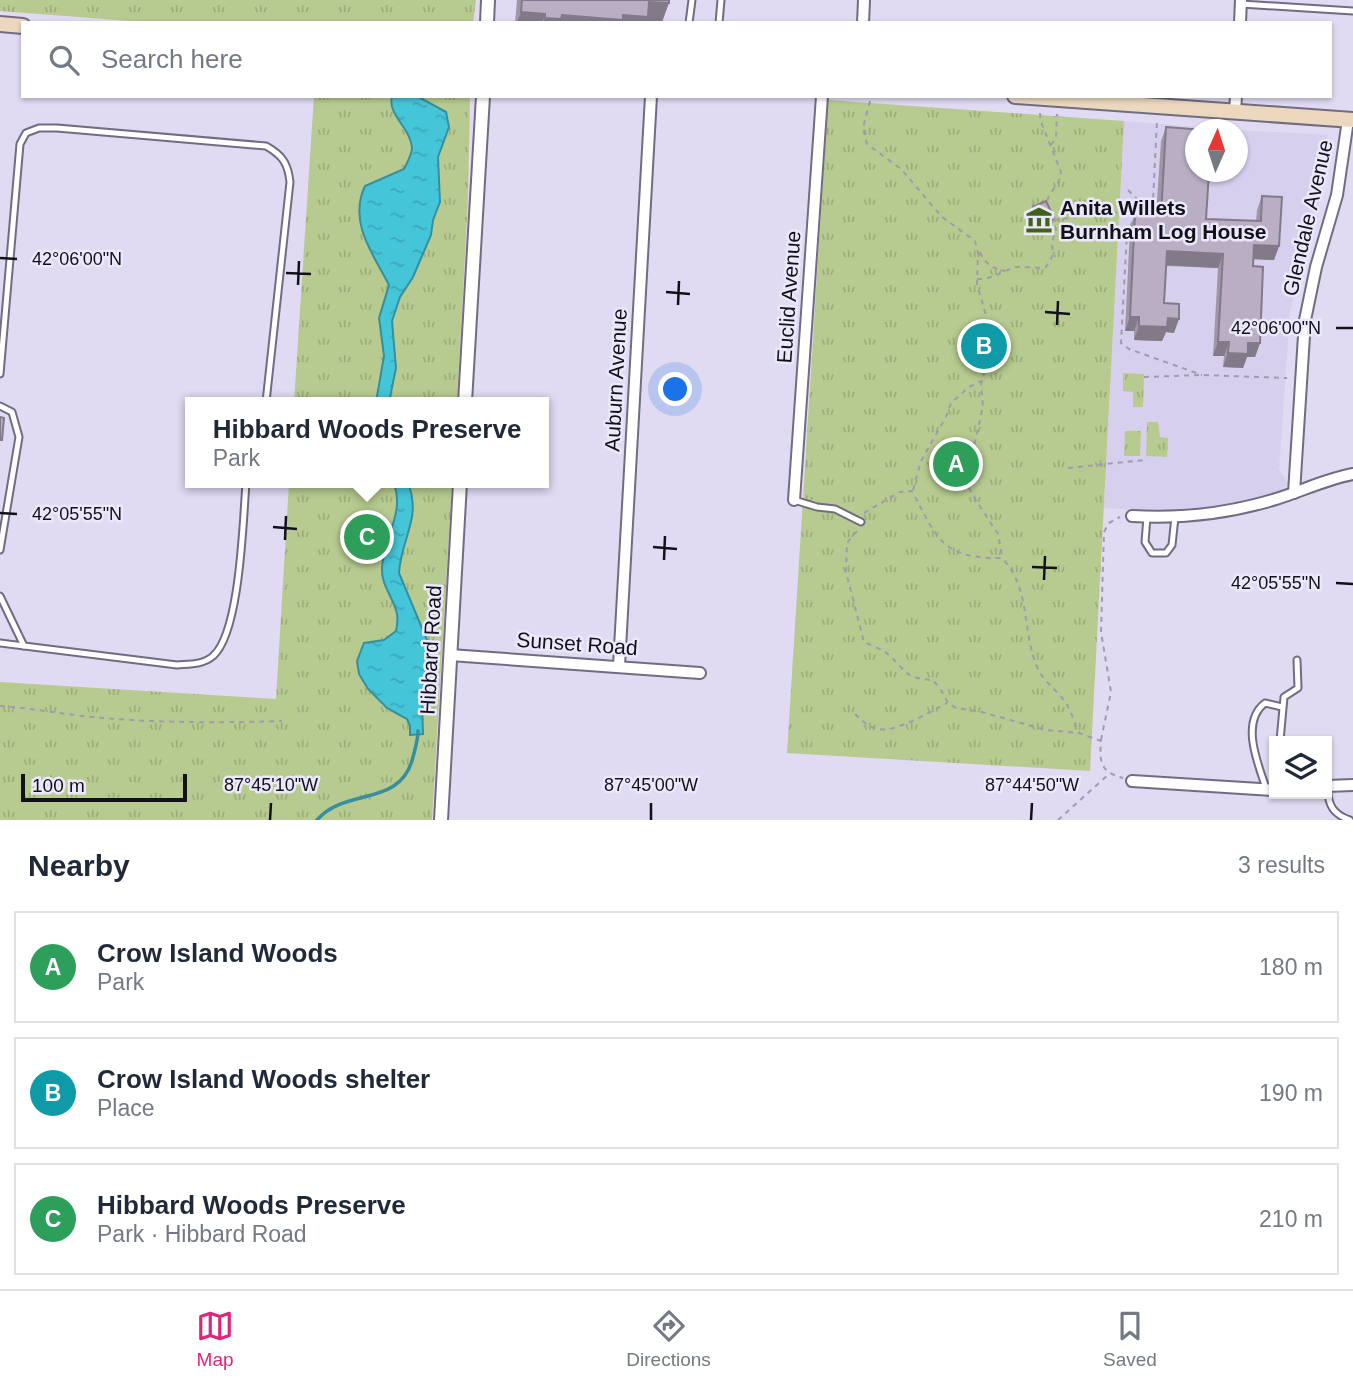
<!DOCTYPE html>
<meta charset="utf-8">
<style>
body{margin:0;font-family:Helvetica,sans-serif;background:#f2f2f3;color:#1f2937}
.controls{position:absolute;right:21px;bottom:21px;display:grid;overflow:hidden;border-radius:0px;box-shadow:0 2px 5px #0004}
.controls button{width:63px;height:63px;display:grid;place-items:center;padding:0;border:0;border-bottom:2px solid #e0e1e3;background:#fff;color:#1f2937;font:35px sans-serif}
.compass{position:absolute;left:1185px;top:119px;width:63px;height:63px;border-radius:50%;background:#fff;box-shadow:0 2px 5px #0004;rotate:3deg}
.scale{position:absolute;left:21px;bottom:18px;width:166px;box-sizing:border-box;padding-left:7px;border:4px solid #121118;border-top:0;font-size:19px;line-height:24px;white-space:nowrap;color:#121118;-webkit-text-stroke:5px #ece8fc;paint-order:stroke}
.you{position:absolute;left:676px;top:390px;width:24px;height:24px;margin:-18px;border:5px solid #fff;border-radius:50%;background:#1a73e8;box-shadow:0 0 0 10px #1a73e833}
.badge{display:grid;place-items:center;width:46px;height:46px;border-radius:50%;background:#db2777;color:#fff;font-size:23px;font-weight:700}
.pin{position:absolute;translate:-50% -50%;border:4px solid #fff;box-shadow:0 2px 7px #0006}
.popup{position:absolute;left:185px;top:397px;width:364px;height:91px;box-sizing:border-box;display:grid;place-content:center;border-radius:0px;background:#fff;filter:drop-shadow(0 2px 5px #0005);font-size:23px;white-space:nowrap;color:#747a83}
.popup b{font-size:26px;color:#1f2937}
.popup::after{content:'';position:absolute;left:50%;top:100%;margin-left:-14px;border:14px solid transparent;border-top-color:#fff}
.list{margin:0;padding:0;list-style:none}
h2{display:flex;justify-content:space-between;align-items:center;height:91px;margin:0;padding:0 28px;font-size:30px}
h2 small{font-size:23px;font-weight:400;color:#747a83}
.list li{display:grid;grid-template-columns:46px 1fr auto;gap:21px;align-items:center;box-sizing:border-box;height:112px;margin:0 14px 14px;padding:0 14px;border:2px solid #e0e1e3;border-radius:0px}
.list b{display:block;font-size:26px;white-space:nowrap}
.list p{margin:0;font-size:23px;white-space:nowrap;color:#747a83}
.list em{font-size:23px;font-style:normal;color:#747a83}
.icon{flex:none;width:38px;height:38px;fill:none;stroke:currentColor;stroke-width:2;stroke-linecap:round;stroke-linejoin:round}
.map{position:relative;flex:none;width:1353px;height:820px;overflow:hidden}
.search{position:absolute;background:#fff;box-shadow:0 2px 5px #0004;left:21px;right:21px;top:21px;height:77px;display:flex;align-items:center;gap:18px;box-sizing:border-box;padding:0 24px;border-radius:0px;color:#747a83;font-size:26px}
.sheet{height:469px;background:#fff}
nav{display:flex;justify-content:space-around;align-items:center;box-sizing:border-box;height:98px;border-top:2px solid #e0e1e3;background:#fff;font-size:19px;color:#747a83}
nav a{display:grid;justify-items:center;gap:4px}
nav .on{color:#db2777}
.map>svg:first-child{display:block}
</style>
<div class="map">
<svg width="1353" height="820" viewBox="0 0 1353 820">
<defs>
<pattern id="park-tufts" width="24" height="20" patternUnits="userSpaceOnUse" patternTransform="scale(1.75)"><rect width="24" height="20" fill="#b7cb90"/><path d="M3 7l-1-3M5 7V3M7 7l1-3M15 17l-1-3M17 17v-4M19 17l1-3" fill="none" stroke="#9cad7b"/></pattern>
<pattern id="water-ripples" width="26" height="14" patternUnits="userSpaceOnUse" patternTransform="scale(1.75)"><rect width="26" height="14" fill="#45c5d8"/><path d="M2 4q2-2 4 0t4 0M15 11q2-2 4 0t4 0" fill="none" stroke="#3ba8b9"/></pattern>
</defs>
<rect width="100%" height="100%" fill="#e0daf2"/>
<polygon fill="#d6cfee" points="1124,121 1237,130 1196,130 1196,172 1238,172 1238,130 1328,135 1322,186 1290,311 1279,469 1288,484 1281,491 1238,503 1204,508 1154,511 1104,508"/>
<g fill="url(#park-tufts)">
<polygon points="0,0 476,0 473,23 155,23 0,11"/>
<polygon points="314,96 470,96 468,200 457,402 294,402"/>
<polygon points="828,100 1124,121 1090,771 787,753"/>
<polygon points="1123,373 1144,374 1143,407 1133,407 1133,392 1123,391"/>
<polygon points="1147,422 1158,422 1160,437 1168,438 1167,457 1146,456"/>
<polygon points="1125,431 1141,431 1140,456 1124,456"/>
<polygon points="289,483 452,483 432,820 0,820 0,682 276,699"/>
</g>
<g fill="url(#water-ripples)" stroke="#368f9e" stroke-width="2">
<path d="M392 96H417L446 112 449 127 438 157 440 202 433 220 431 235 413 277 400 297 392 321 396 368 389 402H376L384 356 379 318 389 285C373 254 348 222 365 186L404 169C407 163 412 154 412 148 411 128 387 115 392 96Z"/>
<path d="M394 483H408C422 518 401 538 399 573L432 652 425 673 422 700 423 734 410 735V726L407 719 387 708 368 689 359 674 357 661 364 643 384 640 396 631C397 626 398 619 397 614 394 598 381 586 382 568 383 538 405 514 394 483Z"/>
</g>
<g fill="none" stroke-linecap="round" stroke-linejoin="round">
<path stroke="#368f9e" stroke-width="3.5" d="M317 820C345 787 401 808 413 757 415 749 418 740 418 731"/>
<g stroke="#716c81" stroke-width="9">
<g id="service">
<polyline points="1241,4 1353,11"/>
<polyline points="689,23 692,0"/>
<polyline points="719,23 721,0"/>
<path d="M0 374 20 144 26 133 39 128H57L266 146C282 155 288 163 290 182L266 402"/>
<polyline points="0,406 12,412 19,437 0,550"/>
<polyline points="794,500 817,507 835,509 861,522"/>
<polyline points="1147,517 1145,542 1152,553 1166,553 1172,545 1175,517"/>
<polyline points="0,596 24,646"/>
<path d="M0 643 177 665C189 664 203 665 213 656 240 633 243 521 246 483"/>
<polyline points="1280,741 1284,697 1298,688 1297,660"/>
<path d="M1327 786C1328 804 1332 814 1350 820"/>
<path d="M1266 788C1258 764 1240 722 1265 703L1282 707"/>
</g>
</g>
<g stroke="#716c81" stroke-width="14">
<g id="minor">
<polyline points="863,23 864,0"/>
<polyline points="1240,23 1241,0"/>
<polyline points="1235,112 1236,96"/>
<polyline points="1294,493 1305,320 1316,267 1337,195 1348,120"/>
<polyline points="794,500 822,96"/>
<path d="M1132 516C1180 519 1230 513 1276 499 1302 491 1326 479 1353 474"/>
<polyline points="450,655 700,673"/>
<polyline points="619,666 651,96"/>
<polyline points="1132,781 1274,790"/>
<polyline points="1327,786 1353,785"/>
</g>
</g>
<g stroke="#716c81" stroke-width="16">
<g id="tertiary">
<polyline points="487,23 488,0"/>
<polyline points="465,402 483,96"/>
<polyline points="441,820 460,483"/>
</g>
</g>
<g stroke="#716c81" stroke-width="18">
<g id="secondary">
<polyline points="0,24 23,26"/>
<polyline points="1015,96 1353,120"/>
</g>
</g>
<g stroke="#a09bae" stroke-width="2" stroke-dasharray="5 5" stroke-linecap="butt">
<polyline points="870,101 863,128 867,144 901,169 942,217 975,241 978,253 977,284 987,319 995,332"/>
<path d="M1040 113 1041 122 1061 172C1061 185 1048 191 1047 203"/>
<polyline points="1051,145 1056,138 1057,114"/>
<polyline points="1128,190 1147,209"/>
<polyline points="1032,204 1034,206"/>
<polyline points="1143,214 1151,207 1153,201 1157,121"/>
<polyline points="1053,220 1128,211 1136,214"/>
<polyline points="1133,221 1127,233 1121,343 1129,349 1202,375"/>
<polyline points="1046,231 1040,234 1054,227"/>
<path d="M980 252C985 264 992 268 1005 271"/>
<path d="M977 279C992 280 1003 270 1017 267 1026 266 1036 269 1046 267L1053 255 1052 243 1056 229 1053 222"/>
<polyline points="962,342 978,337"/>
<polyline points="991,363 984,373 981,385 983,406 966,482 975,499 998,534 1002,556"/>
<polyline points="1144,377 1202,375 1287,378"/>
<polyline points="1068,468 1144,460"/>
<polyline points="913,490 921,461 946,417 951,403 969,387 982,381"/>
<path d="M864 513 900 492 912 491C937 538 941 559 1002 558 1032 590 1021 631 1038 669 1044 682 1058 691 1066 703 1071 712 1075 723 1079 733"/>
<path d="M857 531 847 543 846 572 864 642C872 646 883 649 890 656 908 673 905 678 933 680L941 690 948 703 956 708 982 712 1046 730 1079 733 1101 741C1099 763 1101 772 1123 778"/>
<path d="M0 706C31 708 61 714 92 717 155 723 219 723 282 721"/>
<path d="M855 714C862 721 869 727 878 729 896 733 931 711 947 703"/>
<polyline points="1101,740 1111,692 1101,632 1104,532 1109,523 1120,517"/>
<polyline points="1058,820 1109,774"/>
</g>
<use href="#service" stroke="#fff" stroke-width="5"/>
<use href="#minor" stroke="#fff" stroke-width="10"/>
<use href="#tertiary" stroke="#fff" stroke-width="12"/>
<use href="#secondary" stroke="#ebd8bf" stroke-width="14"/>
</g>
<g fill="#9f96a9">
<polygon points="517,0 669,0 662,22 647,21 646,23 515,23"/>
<polygon points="1166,127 1206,219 1256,221 1257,210 1262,196 1279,246 1274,260 1254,259 1253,266 1260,343 1255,357 1247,357 1243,368 1223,367 1224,356 1213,356 1218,268 1166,266 1164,303 1174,333 1166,332 1162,341 1134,340 1134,331 1125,331 1130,228 1135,214 1156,215 1161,141"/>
<polygon points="1033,207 1051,228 1041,232 1030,216"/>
<polygon points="981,328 989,361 976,360 978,338"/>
</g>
<g fill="#827a89">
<polygon points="649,2 669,3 662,22 647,21 646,23 543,23 545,18 562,15 623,15"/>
<polygon points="521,12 545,14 542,23 517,23"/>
<polygon points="1054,218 1051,228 1041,232 1044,223"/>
<polygon points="1254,245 1279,246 1274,260 1249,259"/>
<polygon points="1167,251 1223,254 1218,268 1162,265"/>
<polygon points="1130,317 1139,317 1134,331 1125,331"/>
<polygon points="1168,318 1179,319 1174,333 1166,332 1162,341 1134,340 1139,326"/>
<polygon points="1218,342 1229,342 1224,356 1213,356"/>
<polygon points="1248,343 1260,343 1255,357 1247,357 1243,368 1223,367 1228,353"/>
<polygon points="980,351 993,352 989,361 976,360"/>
</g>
<g fill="#b9aec4" stroke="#827a89" stroke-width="2">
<polygon points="522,0 669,0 669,3 649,2 648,17 623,15 623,20 562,15 561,19 545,18 545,14 521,12"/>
<polygon points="1166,127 1205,130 1195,130 1195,172 1209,172 1206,219 1261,221 1262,196 1282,197 1279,246 1254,245 1253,266 1263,267 1260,343 1248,343 1248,354 1228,353 1229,342 1218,342 1223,254 1167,251 1164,303 1179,304 1179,319 1168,318 1167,327 1139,326 1139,317 1130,317 1135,214 1161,215"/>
<polygon points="1046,201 1054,218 1044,223 1033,207"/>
<polygon points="981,328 995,329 993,352 980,351"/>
<polygon points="0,417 4,418 2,440 0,440"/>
</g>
<path fill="none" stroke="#121118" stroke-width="2.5" d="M0 258 17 259M286 273 311 274M298 285 299 261M666 292 690 294M678 305 679 281M1045 312 1070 314M1057 325 1058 301M1336 328H1353M0 513 17 514M273 527 297 529M285 540 286 516M653 547 677 549M664 560 665 536M1032 567 1057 568M1044 580 1045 556M1336 583 1353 584M270 820 271 803M651 820V803M1031 820 1032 803"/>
<defs>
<g id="museum-bare" transform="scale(2.1)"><path d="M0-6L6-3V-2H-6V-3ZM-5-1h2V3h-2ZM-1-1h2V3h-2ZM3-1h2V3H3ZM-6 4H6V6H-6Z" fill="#406219" stroke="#ece8fc" stroke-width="2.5" paint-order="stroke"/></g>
</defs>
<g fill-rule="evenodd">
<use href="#museum-bare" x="1039" y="220"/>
</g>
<g text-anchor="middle" stroke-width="5" stroke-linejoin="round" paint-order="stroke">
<g font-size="21" font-weight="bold" fill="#121118" stroke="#ece8fc" text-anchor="start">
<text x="1060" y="215">Anita Willets<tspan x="1060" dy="24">Burnham Log House</tspan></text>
</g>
<g font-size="21" fill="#121118" stroke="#ece8fc">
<text transform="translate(1308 218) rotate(-77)" y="7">Glendale Avenue</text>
<text transform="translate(789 297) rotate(-86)" y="7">Euclid Avenue</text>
<text transform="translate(616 380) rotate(-87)" y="7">Auburn Avenue</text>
<text transform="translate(577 644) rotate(4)" y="7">Sunset Road</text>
<text transform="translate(431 650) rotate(-87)" y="7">Hibbard Road</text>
</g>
</g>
<g font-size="18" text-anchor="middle" fill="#121118" stroke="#ece8fc" stroke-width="5" stroke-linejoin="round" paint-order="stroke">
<text x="77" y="265">42°06'00"N</text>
<text x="1276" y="334">42°06'00"N</text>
<text x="77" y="520">42°05'55"N</text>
<text x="1276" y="589">42°05'55"N</text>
<text x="271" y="791">87°45'10"W</text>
<text x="651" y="791">87°45'00"W</text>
<text x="1032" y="791">87°44'50"W</text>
</g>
</svg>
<div class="controls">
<button><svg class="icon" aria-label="layers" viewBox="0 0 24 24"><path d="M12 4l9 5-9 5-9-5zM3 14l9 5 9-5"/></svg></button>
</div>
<svg class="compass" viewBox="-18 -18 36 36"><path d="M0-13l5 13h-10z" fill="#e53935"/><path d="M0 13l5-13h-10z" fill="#747a83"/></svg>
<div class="scale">100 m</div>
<div class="you"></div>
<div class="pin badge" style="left:956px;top:464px;background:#2e9e5b">A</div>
<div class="pin badge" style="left:984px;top:346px;background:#0f9aa8">B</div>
<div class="pin badge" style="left:367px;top:537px;background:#2e9e5b">C</div>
<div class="popup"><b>Hibbard Woods Preserve</b>Park</div>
<div class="search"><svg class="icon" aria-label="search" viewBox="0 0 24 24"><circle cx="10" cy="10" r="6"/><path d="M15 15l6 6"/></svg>Search here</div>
</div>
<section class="sheet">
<h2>Nearby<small>3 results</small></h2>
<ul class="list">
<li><span class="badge" style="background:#2e9e5b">A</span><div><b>Crow Island Woods</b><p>Park</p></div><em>180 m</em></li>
<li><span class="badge" style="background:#0f9aa8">B</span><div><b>Crow Island Woods shelter</b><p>Place</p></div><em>190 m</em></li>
<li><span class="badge" style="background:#2e9e5b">C</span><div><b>Hibbard Woods Preserve</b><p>Park · Hibbard Road</p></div><em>210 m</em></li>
</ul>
</section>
<nav>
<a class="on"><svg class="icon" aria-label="map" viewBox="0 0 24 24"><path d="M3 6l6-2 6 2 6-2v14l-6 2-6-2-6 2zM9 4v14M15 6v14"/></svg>Map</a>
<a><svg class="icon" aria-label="directions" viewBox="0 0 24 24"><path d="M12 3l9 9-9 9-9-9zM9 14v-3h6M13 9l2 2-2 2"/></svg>Directions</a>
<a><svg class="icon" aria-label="saved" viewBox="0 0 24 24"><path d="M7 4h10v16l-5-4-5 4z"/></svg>Saved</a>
</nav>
